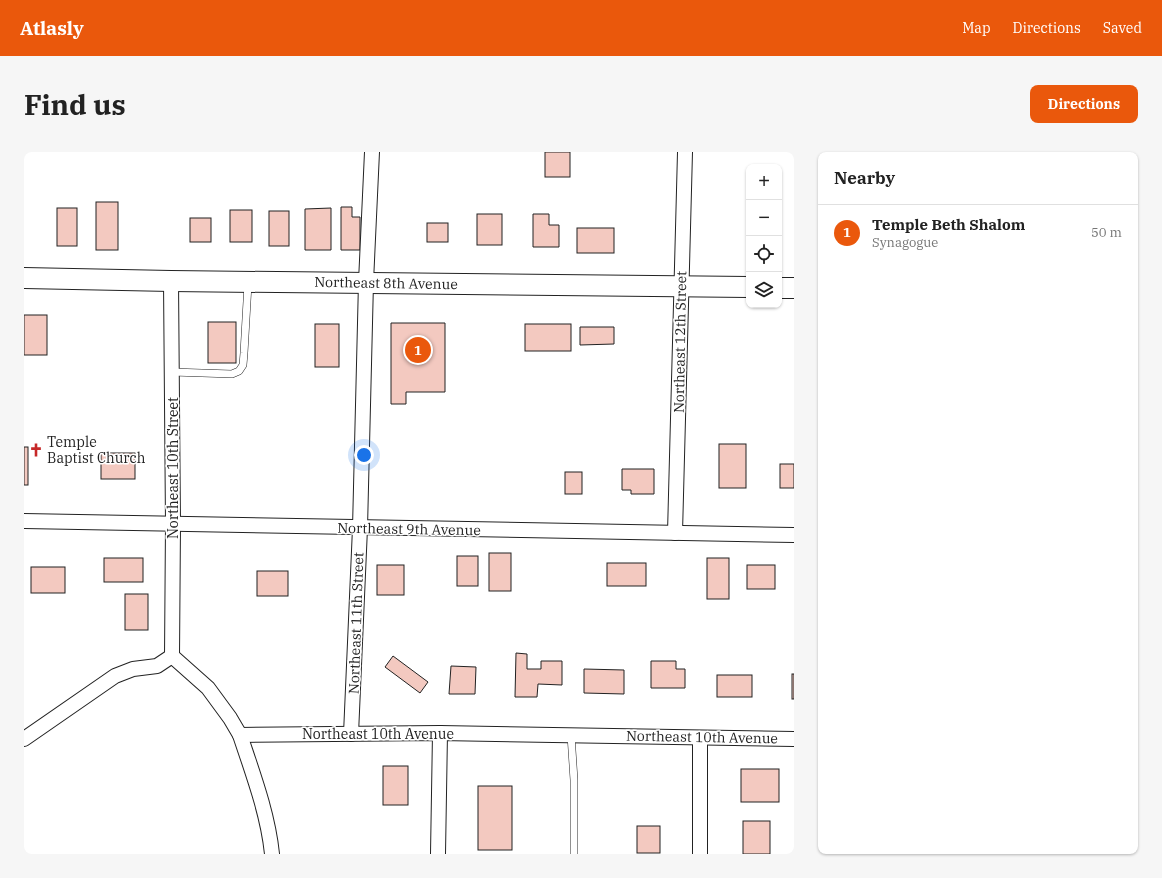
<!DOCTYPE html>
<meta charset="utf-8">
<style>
body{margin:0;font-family:"IBM Plex Serif",serif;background:#f6f6f6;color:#222}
.controls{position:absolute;right:12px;top:12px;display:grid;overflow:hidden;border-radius:8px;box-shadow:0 1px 3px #0004}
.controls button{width:36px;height:36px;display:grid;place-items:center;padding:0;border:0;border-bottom:1px solid #e0e0e0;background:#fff;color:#222;font:20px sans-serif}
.you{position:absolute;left:340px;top:303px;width:14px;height:14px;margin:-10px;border:3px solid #fff;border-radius:50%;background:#1a73e8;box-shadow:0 0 0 6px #1a73e833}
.badge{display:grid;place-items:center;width:26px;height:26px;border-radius:50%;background:#ea580c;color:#fff;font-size:13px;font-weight:700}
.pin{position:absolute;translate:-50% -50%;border:2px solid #fff;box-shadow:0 1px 4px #0006}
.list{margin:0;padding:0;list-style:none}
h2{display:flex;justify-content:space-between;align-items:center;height:52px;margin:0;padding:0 16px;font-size:17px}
h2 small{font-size:13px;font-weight:400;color:#767676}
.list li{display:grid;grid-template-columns:26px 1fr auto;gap:12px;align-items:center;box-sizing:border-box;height:56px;padding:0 16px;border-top:1px solid #e0e0e0}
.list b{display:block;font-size:15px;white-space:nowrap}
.list p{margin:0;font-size:13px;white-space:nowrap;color:#767676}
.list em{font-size:13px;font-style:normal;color:#767676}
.icon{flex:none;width:22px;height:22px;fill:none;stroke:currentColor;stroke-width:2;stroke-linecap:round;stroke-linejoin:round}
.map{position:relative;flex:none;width:770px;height:702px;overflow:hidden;border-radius:8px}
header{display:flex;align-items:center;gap:24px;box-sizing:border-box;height:56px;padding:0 20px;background:#ea580c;color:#fff}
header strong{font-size:19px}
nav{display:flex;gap:22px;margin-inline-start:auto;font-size:14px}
.intro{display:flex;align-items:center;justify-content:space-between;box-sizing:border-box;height:96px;padding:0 24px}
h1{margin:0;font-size:28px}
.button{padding:10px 18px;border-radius:8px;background:#ea580c;color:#fff;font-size:14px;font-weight:700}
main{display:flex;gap:24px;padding:0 24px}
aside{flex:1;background:#fff;border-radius:8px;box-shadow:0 1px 3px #0004}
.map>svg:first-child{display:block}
</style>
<header>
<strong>Atlasly</strong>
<nav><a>Map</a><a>Directions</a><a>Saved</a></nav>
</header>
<div class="intro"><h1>Find us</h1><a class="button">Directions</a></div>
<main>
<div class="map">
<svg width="770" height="702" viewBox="0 0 770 702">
<rect width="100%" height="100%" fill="#fff"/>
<g fill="#f3c9c0" stroke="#222">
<rect x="521" y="0" width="25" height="25"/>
<rect x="72" y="50" width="22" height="48"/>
<polygon points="317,55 328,55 328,65 336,65 336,98 317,98"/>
<rect x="33" y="56" width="20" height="38"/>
<polygon points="307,56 307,98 281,98 281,57"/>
<rect x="206" y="58" width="22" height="32"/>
<rect x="245" y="59" width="20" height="35"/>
<rect x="453" y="62" width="25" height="31"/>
<polygon points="509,62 525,62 525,73 535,73 535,95 509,95"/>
<rect x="166" y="66" width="21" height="24"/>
<rect x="403" y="71" width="21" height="19"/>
<rect x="553" y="76" width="37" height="25"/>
<rect x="0" y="163" width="23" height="40"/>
<rect x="184" y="170" width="28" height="41"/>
<polygon points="367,171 421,171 421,240 382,240 382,252 367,252"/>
<rect x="291" y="172" width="24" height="43"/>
<rect x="501" y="172" width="46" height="27"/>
<polygon points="556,175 590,175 590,192 556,193"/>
<rect x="695" y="292" width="27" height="44"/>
<rect x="0" y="295" width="4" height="38"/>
<rect x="77" y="301" width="34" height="26"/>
<rect x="756" y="312" width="14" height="24"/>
<polygon points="598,317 630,317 630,342 607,342 607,338 598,338"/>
<rect x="541" y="320" width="17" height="22"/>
<rect x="465" y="401" width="22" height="38"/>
<rect x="433" y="404" width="21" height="30"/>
<rect x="80" y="406" width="39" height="24"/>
<rect x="683" y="406" width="22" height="41"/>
<rect x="583" y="411" width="39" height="23"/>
<rect x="353" y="413" width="27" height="30"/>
<rect x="723" y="413" width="28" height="24"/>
<rect x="7" y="415" width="34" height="26"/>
<rect x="233" y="419" width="31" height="25"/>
<rect x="101" y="442" width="23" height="36"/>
<polygon points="492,501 503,502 503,517 517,517 517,509 538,509 538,533 514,532 513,545 491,545"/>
<polygon points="369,504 404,530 396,541 361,515"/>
<polygon points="627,509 652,509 652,517 661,517 661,536 627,536"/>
<polygon points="427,514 452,515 451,542 425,542"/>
<polygon points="560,517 600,518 600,542 560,541"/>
<rect x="768" y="522" width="2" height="25"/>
<rect x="693" y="523" width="35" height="22"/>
<rect x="359" y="614" width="25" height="39"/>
<rect x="717" y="617" width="38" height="33"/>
<rect x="454" y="634" width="34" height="64"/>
<rect x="719" y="669" width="27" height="33"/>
<rect x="613" y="674" width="23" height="27"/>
</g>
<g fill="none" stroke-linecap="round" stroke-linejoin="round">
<g stroke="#222" stroke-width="8">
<g id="service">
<polyline points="148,220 208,222 215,219 219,213 220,201 224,132"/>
<polyline points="547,583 550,628 550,702"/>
</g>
</g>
<g stroke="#222" stroke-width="16">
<g id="minor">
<polyline points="147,129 149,372 148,504"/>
<polyline points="0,369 770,383"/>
<polyline points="651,381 661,0"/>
<polyline points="148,504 184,536 206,566 216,583 416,581 770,587"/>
<polyline points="327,582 336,376 342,130 348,0"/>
<path d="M216 583C229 622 244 662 248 702"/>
<polyline points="0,587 91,524 109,517 133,514 148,504"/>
<polyline points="414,702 416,581"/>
<polyline points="676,702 676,586"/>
</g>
</g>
<g stroke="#222" stroke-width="22">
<g id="secondary">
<polyline points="0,126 147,129 725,135"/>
<polyline points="755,136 770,136"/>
</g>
</g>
<use href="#service" stroke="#fff" stroke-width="7"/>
<use href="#minor" stroke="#fff" stroke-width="14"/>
<use href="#secondary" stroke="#fff" stroke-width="20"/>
</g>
<defs>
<g id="church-bare" transform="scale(1.08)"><path d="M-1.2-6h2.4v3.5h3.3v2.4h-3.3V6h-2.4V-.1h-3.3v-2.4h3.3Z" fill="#c62828" stroke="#fff" stroke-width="2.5" paint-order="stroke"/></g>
</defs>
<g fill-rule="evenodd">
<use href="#church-bare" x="12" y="298"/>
</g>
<g text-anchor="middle" stroke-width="3" stroke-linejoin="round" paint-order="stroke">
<g font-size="14" fill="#222" stroke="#fff">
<text transform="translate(362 131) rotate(1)" y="5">Northeast 8th Avenue</text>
<text transform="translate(656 190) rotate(-89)" y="5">Northeast 12th Street</text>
<text transform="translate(149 316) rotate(-90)" y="5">Northeast 10th Street</text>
<text transform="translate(385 377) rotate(1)" y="5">Northeast 9th Avenue</text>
<text transform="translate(332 471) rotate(-88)" y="5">Northeast 11th Street</text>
<text x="354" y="587">Northeast 10th Avenue</text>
<text transform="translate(678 585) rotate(1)" y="5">Northeast 10th Avenue</text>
</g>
<g font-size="14" fill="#222" stroke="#fff" text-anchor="start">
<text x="23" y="295">Temple<tspan x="23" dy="16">Baptist Church</tspan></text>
</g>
</g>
</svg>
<div class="controls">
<button>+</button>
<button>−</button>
<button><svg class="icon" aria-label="locate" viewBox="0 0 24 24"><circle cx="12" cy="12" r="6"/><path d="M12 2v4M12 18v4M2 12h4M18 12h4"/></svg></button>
<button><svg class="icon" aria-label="layers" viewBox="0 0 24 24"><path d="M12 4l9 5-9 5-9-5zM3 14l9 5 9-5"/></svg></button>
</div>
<div class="you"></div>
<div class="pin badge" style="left:394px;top:198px">1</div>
</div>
<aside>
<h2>Nearby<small></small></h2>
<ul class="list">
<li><span class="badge">1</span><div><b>Temple Beth Shalom</b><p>Synagogue</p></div><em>50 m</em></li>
</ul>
</aside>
</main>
